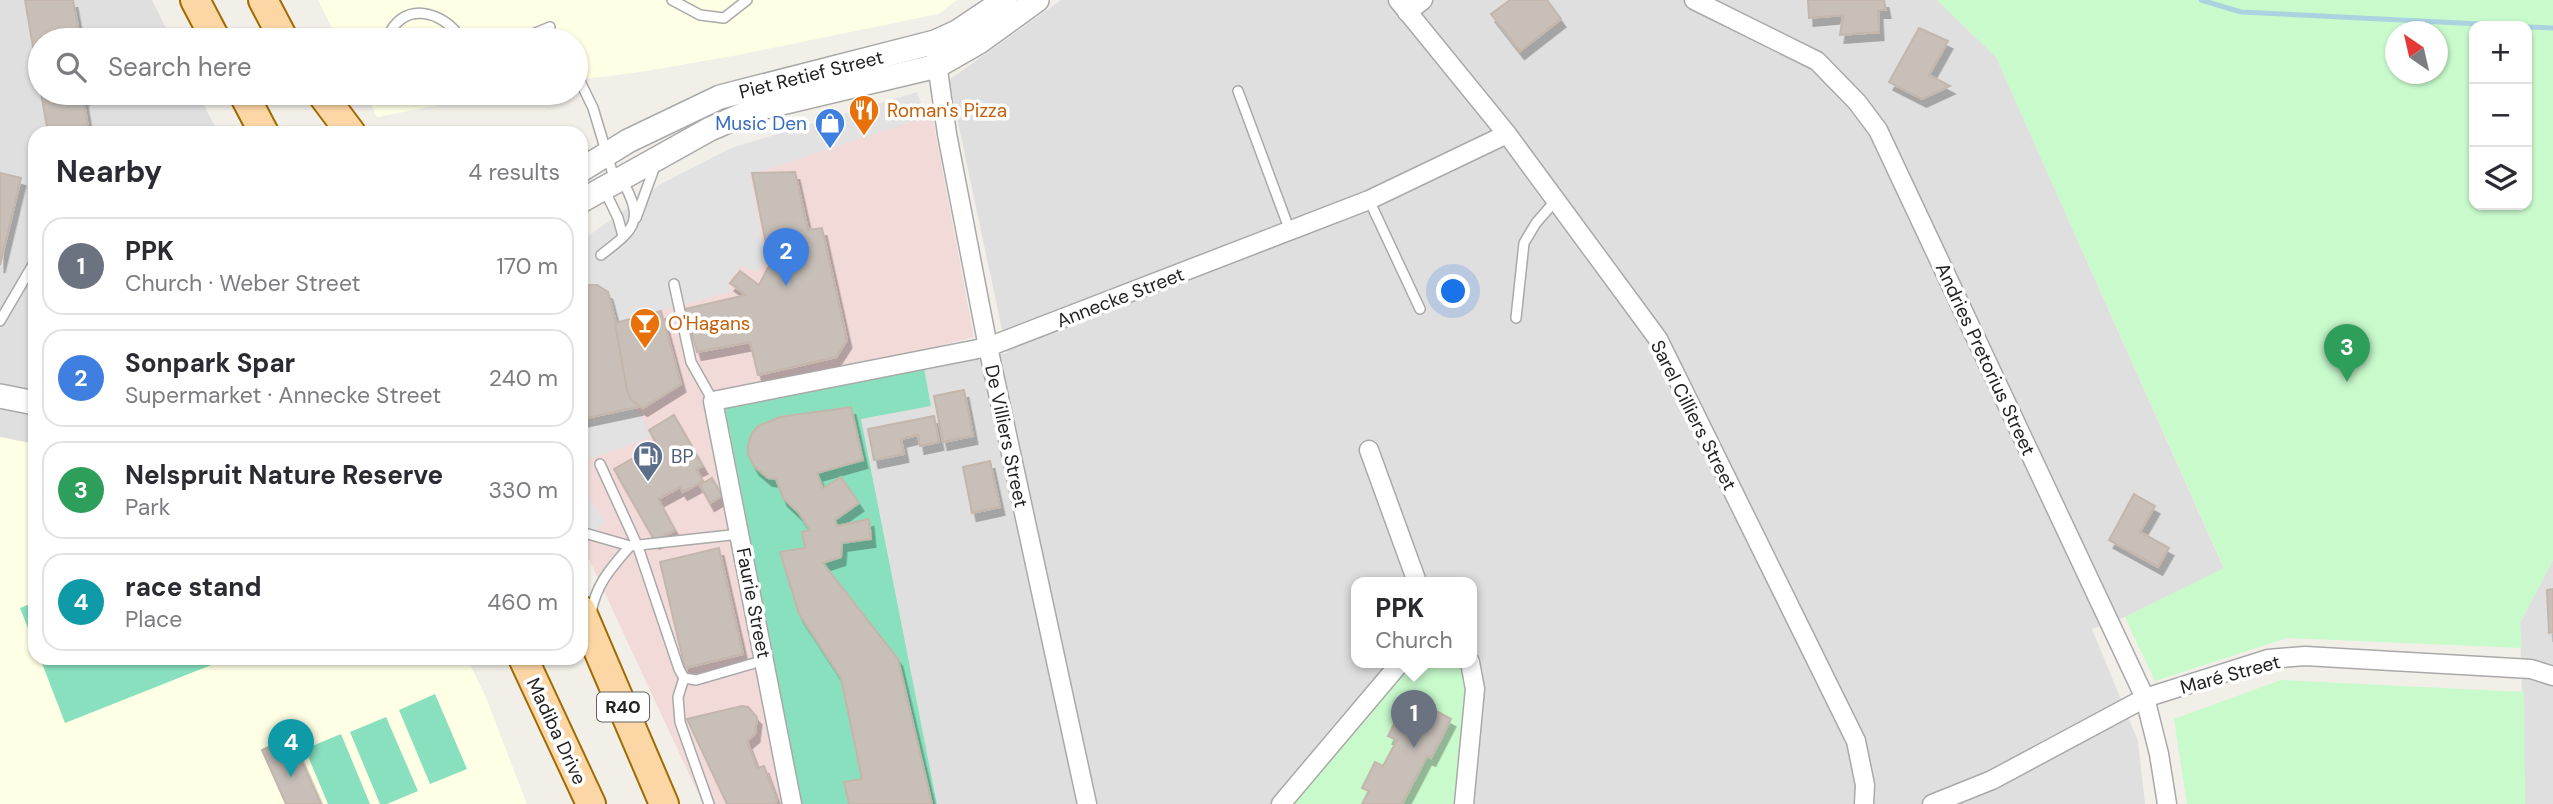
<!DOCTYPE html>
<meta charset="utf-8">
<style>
body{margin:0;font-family:"DM Sans",sans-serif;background:#f7f7f7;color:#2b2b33}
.controls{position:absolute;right:21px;top:21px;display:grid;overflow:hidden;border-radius:14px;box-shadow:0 2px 5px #0004}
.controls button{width:63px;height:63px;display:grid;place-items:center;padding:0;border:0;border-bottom:2px solid #e1e1e2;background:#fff;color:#2b2b33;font:35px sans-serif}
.compass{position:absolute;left:2385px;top:21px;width:63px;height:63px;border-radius:50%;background:#fff;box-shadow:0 2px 5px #0004;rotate:326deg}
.you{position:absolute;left:1454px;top:292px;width:24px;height:24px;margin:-18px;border:5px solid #fff;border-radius:50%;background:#1a73e8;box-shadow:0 0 0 10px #1a73e833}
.badge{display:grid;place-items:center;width:46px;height:46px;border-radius:50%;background:#111827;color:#fff;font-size:23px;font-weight:700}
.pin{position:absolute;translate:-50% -58px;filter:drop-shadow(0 2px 4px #0008)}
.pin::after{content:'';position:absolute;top:37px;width:24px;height:21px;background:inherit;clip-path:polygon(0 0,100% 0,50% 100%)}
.popup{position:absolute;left:1351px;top:577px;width:126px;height:91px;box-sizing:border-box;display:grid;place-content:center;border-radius:14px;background:#fff;filter:drop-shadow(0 2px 5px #0005);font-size:23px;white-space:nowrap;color:#7c7c81}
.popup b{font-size:26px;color:#2b2b33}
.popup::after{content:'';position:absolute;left:50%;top:100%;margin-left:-14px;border:14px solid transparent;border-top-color:#fff}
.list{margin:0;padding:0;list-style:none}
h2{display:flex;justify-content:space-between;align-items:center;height:91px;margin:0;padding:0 28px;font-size:30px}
h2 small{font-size:23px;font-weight:400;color:#7c7c81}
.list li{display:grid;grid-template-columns:46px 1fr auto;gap:21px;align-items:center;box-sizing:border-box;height:98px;margin:0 14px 14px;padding:0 14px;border:2px solid #e1e1e2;border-radius:21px}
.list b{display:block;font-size:26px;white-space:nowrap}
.list p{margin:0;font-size:23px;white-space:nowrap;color:#7c7c81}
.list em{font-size:23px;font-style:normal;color:#7c7c81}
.icon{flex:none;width:38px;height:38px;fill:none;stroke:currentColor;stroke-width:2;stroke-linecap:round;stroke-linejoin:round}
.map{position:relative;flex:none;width:2553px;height:804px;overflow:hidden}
.search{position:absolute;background:#fff;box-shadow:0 2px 5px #0004;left:28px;top:28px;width:560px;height:77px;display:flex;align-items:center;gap:18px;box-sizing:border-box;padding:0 24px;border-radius:38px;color:#7c7c81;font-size:26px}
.panel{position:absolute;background:#fff;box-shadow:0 2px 5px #0004;left:28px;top:126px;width:560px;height:539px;border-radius:21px}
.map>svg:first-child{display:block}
</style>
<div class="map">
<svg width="2553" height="804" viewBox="0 0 2553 804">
<defs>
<filter id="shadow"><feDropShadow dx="4.5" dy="8" stdDeviation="0" flood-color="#0004"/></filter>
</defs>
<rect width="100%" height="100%" fill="#f2efe9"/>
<g fill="#e0dfdf">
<polygon points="0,0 152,0 172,40 40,40 40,93 198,93 218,133 35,133 35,658 467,658 486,697 527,804 0,804"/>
<polygon points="1061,0 1937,0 1996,57 2224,569 2125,617 2092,629 2138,741 2145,804 1464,804 1472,662 1472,582 1356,582 1356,662 1401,662 1281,804 937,804 861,419 931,406 924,368 1007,353 949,80"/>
<polygon points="2553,560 2553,804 2525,804 2520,623"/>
</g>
<polygon fill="#f2dad9" points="931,109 974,337 920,351 931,406 861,419 937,804 703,804 581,542 581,247 750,146"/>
<g fill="#ffffe5">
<polygon points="318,0 957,0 938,14 738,55 640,72 576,80 576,40 338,40"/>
<polygon points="365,93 503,93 377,117"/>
<polygon points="0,437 35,444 35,658 467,658 486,697 527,804 0,804"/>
</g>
<g fill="#c8facc" fill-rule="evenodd">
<path d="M1937 0H2553V560L2520 623 2522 648 2287 638 2155 681 2125 617 2224 568 1996 57ZM2474 26H2527V205H2474ZM2396 32H2438V74H2396Z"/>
<polygon points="1401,662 1470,662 1464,804 1281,804"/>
<polygon points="2281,680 2524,692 2525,804 2187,804 2174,719"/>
</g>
<g fill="#88e0be">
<polygon points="924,368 931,406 861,419 937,804 802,804 725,408"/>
<polygon points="35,602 35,646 20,608"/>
<polygon points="40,658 229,658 65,723"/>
<polygon points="435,694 467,769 430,784 399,710"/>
<polygon points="386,717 418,791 387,804 380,804 350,732"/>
<polygon points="341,734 370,804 328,804 305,749"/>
</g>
<g fill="#e2e2e2">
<polygon points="917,92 926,117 750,175 765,261 757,271 740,266 727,284 734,291 603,325 626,403 640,413 651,437 581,462 581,241 661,184 731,148"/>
<polygon points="581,485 605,522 591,532 581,517"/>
</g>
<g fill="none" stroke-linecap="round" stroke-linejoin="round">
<g stroke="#aad3df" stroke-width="5">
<polyline points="2201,0 2241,12 2520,26"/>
<polyline points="2527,27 2553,28"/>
</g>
</g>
<g fill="#c7bfb8" stroke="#c4b6ab" stroke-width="2" filter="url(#shadow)">
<polygon points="25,0 73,0 80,38 88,36 89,40 40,40 40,88"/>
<polygon points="1510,0 1547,0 1561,19 1520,51 1491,14"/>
<polygon points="1808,0 1884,0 1886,10 1878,10 1879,32 1840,35 1843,15 1809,18"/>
<polygon points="1919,28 1948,41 1929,75 1950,86 1922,99 1889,82"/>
<polygon points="41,93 101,93 83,97 89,133 48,133"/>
<polygon points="795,172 808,230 822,228 847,340 836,357 758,375 750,342 697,352 685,309 746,295 730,283 740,271 759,285 770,264 752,173"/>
<polygon points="0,173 21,178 0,265"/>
<polygon points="581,285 597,285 608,292 638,407 581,419"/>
<polygon points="661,311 681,384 643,408 631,400 627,390 615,323"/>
<polygon points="964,390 973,436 943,442 934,396"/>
<polygon points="851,407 863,460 817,473 823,488 841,477 859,503 835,520 837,526 869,519 871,539 842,543 841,557 823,563 898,659 932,804 849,804 844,782 862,779 841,678 799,614 780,552 805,548 802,532 810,530 799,513 783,498 776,479 768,478 755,467 748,455 748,445 752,433 758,426 780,417"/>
<polygon points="674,415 703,466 696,469 703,481 683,492 680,487 658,499 675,530 655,541 614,469 635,457 643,470 664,457 649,430"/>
<polygon points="934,416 939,442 920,446 918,435 901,439 904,454 874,460 868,429"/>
<polygon points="990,461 1000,507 972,513 963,467"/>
<polygon points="712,478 722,496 710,503 700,485"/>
<polygon points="2134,494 2155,506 2140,532 2169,548 2158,567 2109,540"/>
<polygon points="719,548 743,654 685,668 660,562"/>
<polygon points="2553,589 2553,632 2549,633 2547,590"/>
<polygon points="1408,696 1451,719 1431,758 1427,756 1402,804 1362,804 1369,791 1362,788 1375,762 1383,766 1397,740 1388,736"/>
<polygon points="742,706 748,707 757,717 755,734 747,741 757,768 764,766 777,801 775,804 727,804 687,719"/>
<polygon points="291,737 321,804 286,804 262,750"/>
</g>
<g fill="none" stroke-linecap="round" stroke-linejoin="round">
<g stroke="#a9a9a9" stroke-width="12">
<g id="service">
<polyline points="672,0 700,15 724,18 747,0"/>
<path d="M387 40C400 0 443 9 462 40"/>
<polyline points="518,40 550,27"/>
<polyline points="576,73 593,108 615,181"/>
<polyline points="1238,91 1290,231"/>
<polyline points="604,189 618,218 623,236"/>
<polyline points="1369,200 1420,309"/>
<polyline points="636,218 655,166"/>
<path d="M601 255C635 229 645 221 622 180"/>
<polyline points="674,284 691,362 713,401"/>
<polyline points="1516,318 1524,243 1536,223 1556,200"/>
<polyline points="0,321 35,261"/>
<polyline points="600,464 638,547 679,669 684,678 696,680 765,660"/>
<polyline points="581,532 630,546 740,534"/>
<path d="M591 613C596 584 611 568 630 546"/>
<polyline points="684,678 678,697 680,722 709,804"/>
</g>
</g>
<g stroke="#a9a9a9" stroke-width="21">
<g id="minor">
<polyline points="1398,0 1507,134 1658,339 1856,741 1865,785 1864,804"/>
<polyline points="1694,0 1817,61 1857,102 1878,130 2145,698 2159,754 2167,804"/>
<polyline points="1407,12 1423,0"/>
<polyline points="936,56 947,134 988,347 1087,804"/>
<polyline points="1369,450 1417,582"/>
<polyline points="792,804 713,401 988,347 1369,200 1507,134"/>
<polyline points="1281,804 1401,662"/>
<polyline points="1464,804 1475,689 1470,662"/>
<polyline points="1932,804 1992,780 2145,698 2268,659 2305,656 2531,669 2553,676"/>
</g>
</g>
<g stroke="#a9a9a9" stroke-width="26">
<g id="tertiary">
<polyline points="581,170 628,141 720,97 935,42 957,32 1005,0"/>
<polyline points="581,201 710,129 756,109 937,66 979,42 1037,0"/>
<polyline points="0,396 35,403"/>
</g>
</g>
<g stroke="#a06b00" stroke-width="32">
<g id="primary">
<polyline points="195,0 216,40"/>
<polyline points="263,0 284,40"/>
<polyline points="243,93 264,133"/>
<polyline points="321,93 351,133"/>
<polyline points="581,610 664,804"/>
<polyline points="523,658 591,804"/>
</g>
</g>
<use href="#service" stroke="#fff" stroke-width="9"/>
<use href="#minor" stroke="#fff" stroke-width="18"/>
<use href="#tertiary" stroke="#fff" stroke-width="23"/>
<use href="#primary" stroke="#fcd6a4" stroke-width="28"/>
</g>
<defs>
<g id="restaurant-pin" transform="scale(1.575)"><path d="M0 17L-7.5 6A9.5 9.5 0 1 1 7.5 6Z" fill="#e8710a" stroke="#fff"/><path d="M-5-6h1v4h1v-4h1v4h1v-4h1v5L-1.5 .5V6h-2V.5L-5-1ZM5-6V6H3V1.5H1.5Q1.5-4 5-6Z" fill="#fff"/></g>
<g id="shop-pin" transform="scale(1.575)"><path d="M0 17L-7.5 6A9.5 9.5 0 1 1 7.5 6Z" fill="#3f7fe0" stroke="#fff"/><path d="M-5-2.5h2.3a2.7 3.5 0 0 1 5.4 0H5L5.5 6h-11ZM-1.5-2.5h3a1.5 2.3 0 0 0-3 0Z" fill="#fff"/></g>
<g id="bar-pin" transform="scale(1.575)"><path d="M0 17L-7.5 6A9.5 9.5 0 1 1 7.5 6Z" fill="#e8710a" stroke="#fff"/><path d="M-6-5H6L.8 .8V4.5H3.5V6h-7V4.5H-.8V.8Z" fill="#fff"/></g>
<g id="fuel-pin" transform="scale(1.575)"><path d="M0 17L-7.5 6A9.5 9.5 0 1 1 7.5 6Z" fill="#5c6f8a" stroke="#fff"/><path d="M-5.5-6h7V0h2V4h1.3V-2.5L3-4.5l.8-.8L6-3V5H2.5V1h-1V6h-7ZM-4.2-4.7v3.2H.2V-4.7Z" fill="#fff"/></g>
</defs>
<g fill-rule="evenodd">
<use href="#restaurant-pin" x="864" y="110"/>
<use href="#shop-pin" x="830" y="123"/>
<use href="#bar-pin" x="645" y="323"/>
<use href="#fuel-pin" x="648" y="456"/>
</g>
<g text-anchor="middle" stroke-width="7" stroke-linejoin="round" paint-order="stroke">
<rect fill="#fff" stroke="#646464" stroke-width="2" x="597" y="692.5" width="52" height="29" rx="5"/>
<g font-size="18" font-weight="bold" fill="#222">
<text x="623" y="713">R40</text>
</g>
<g font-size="19" fill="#222" stroke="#fff">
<text transform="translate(811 74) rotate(-14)" y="7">Piet Retief Street</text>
<text transform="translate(1120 297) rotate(-21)" y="7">Annecke Street</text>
<text transform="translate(1986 359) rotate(65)" y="7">Andries Pretorius Street</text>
<text transform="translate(1694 415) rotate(63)" y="7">Sarel Cilliers Street</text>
<text transform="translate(1007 436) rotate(78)" y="7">De Villiers Street</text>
<text transform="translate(754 603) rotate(79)" y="7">Faurie Street</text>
<text transform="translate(2230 674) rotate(-15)" y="7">Maré Street</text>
<text transform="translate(557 731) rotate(65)" y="7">Madiba Drive</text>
</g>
<g font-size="19" fill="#c56008" stroke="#fff" text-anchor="start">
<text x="887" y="117">Roman's Pizza</text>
<text x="668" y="330">O'Hagans</text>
</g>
<g font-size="19" fill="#366cbe" stroke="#fff" text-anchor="end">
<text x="807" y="130">Music Den</text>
</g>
<g font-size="19" fill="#4e5e75" stroke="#fff" text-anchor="start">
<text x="671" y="463">BP</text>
</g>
</g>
</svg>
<div class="controls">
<button>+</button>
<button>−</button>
<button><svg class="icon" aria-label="layers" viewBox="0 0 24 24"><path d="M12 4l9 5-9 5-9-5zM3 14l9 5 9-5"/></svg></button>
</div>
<svg class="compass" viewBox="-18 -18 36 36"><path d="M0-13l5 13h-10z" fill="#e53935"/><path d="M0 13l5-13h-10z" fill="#7c7c81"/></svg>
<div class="you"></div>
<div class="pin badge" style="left:1414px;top:748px;background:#6b7280">1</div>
<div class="popup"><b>PPK</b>Church</div>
<div class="pin badge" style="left:786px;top:286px;background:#3f7fe0">2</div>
<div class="pin badge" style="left:2347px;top:382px;background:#2e9e5b">3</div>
<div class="pin badge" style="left:291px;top:777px;background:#0f9aa8">4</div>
<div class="search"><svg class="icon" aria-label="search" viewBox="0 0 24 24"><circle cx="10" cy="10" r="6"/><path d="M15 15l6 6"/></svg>Search here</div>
<section class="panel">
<h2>Nearby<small>4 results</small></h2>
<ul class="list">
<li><span class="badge" style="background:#6b7280">1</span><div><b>PPK</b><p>Church · Weber Street</p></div><em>170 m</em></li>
<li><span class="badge" style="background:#3f7fe0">2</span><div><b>Sonpark Spar</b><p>Supermarket · Annecke Street</p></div><em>240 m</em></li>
<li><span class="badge" style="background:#2e9e5b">3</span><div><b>Nelspruit Nature Reserve</b><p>Park</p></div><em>330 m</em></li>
<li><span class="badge" style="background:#0f9aa8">4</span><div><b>race stand</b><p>Place</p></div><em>460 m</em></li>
</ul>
</section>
</div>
